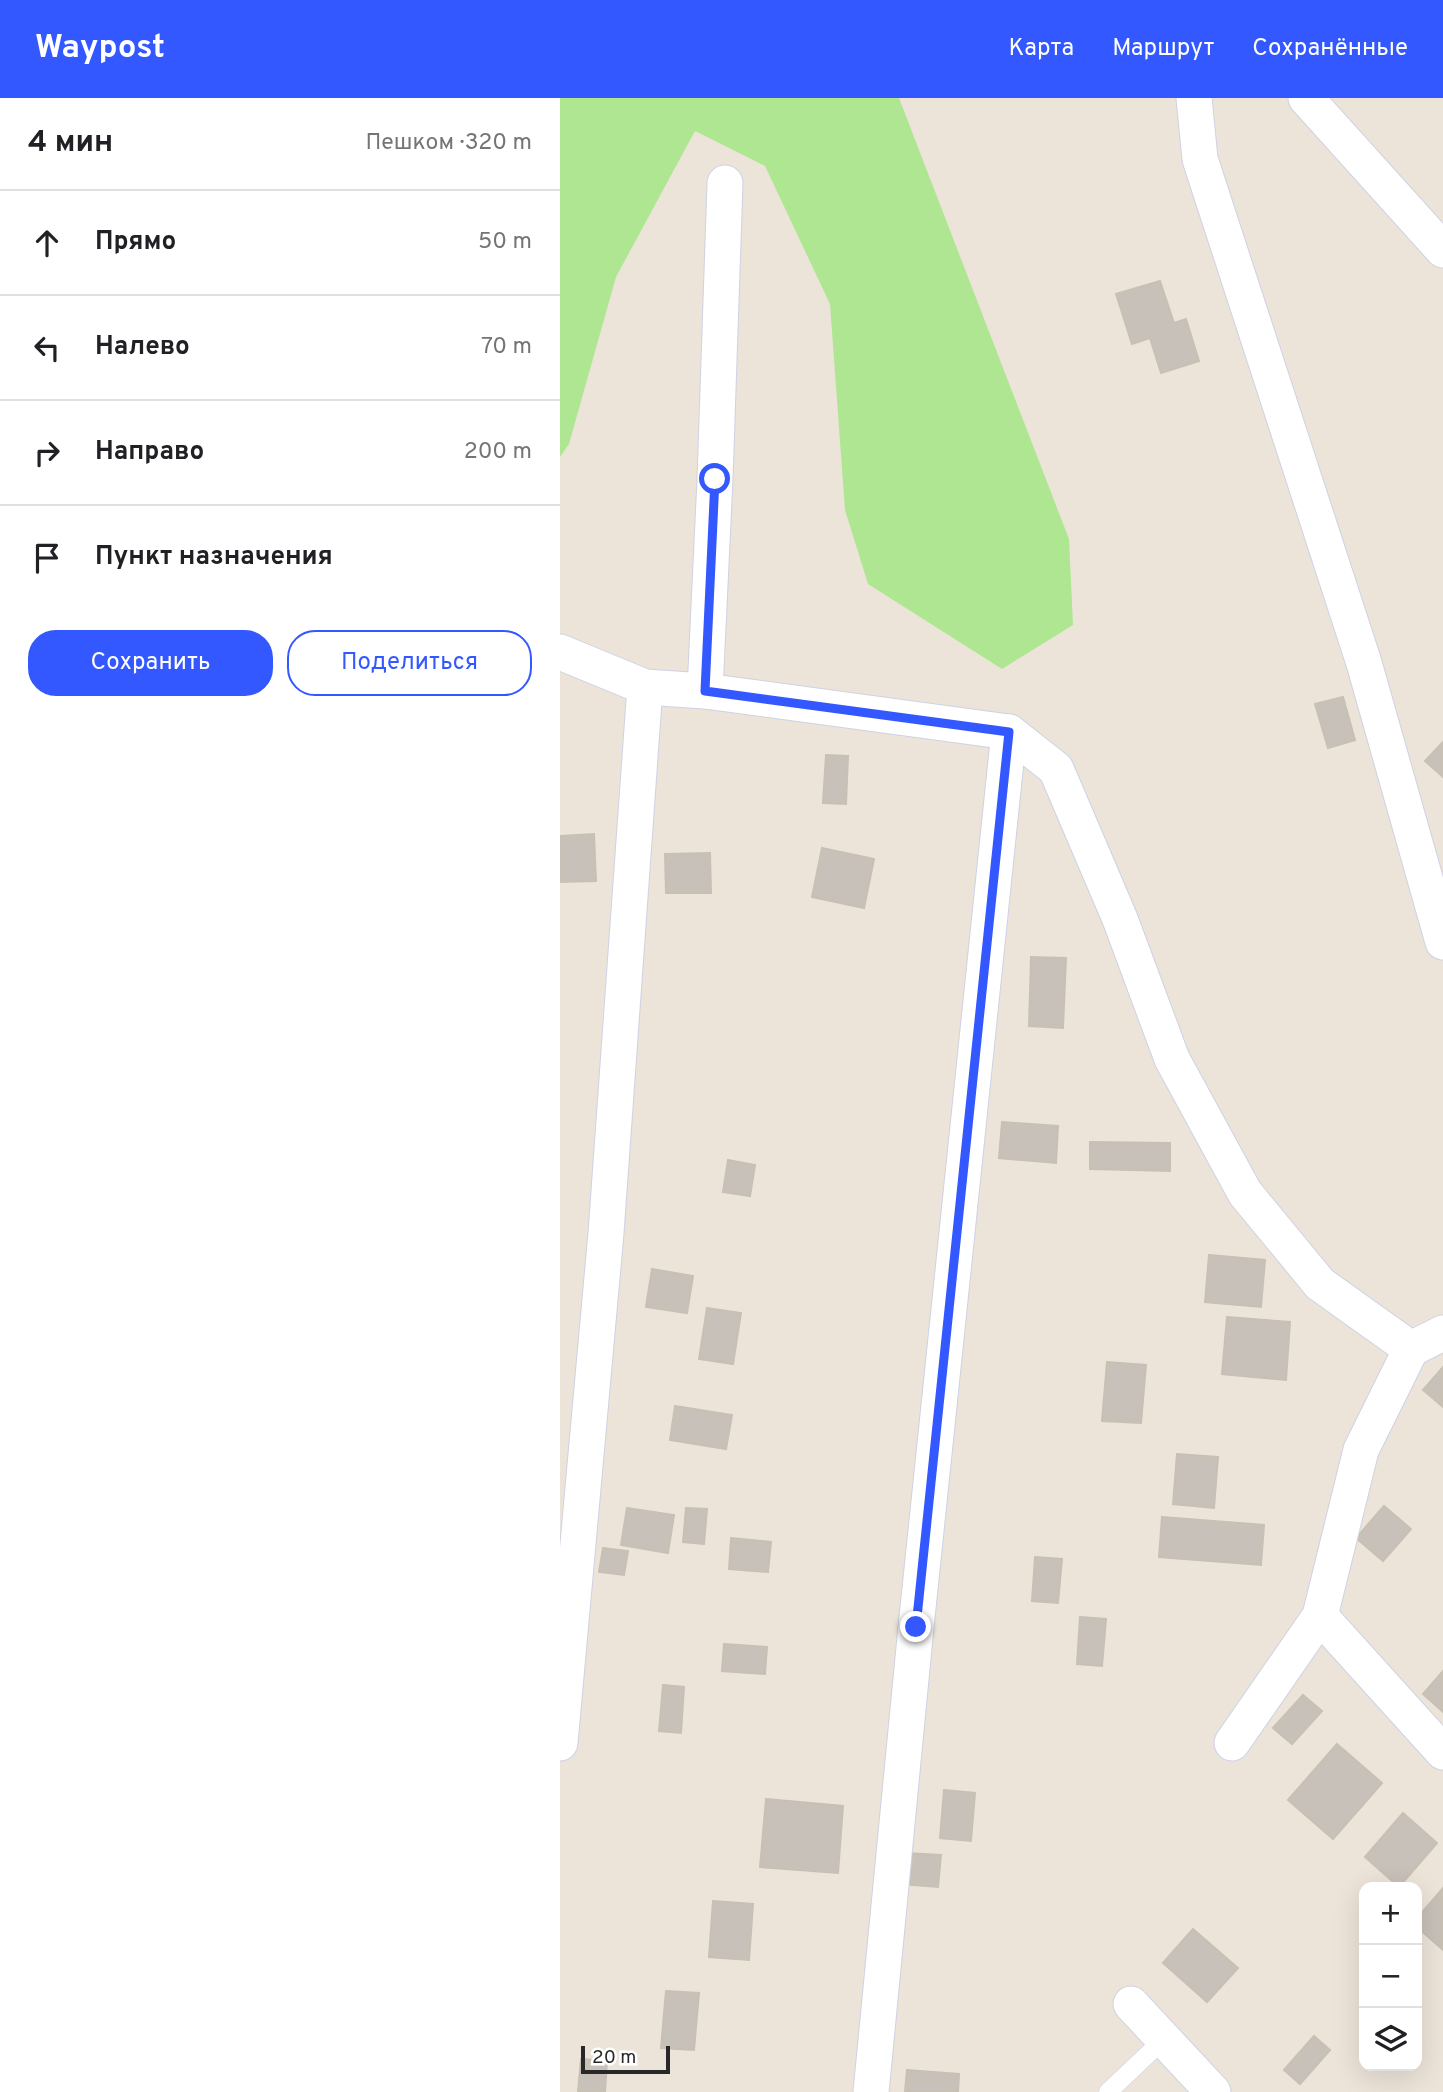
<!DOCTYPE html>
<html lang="ru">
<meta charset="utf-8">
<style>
body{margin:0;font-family:Overpass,sans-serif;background:#f2f2f2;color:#202124}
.controls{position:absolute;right:21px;bottom:21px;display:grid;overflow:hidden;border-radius:14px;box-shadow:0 7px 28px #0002}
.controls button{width:63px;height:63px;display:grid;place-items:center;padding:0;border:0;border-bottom:2px solid #e0e0e0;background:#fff;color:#202124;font:35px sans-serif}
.scale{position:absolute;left:21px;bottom:18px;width:89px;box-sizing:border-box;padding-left:7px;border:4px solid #282828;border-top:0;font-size:19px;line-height:24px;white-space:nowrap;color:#282828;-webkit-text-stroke:5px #fff;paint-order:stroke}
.stop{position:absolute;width:21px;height:21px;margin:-16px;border:5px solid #3358ff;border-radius:50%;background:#fff}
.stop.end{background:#3358ff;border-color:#fff;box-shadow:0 2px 7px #0008}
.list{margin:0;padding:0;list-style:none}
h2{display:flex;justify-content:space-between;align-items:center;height:91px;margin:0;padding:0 28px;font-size:30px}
h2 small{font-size:23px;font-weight:400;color:#757577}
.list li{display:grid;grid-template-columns:46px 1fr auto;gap:21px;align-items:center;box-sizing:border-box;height:105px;padding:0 28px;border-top:2px solid #e0e0e0}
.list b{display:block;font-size:26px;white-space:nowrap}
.list em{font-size:23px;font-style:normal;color:#757577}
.actions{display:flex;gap:14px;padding:21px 28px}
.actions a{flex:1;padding:16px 0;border:2px solid #3358ff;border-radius:28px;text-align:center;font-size:24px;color:#3358ff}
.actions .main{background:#3358ff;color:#fff}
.icon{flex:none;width:38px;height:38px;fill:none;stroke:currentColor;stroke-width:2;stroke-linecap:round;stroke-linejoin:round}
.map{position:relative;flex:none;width:883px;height:1994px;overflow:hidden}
header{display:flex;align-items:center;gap:42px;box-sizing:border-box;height:98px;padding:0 35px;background:#3358ff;color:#fff}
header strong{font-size:33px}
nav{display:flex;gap:38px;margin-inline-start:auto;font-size:24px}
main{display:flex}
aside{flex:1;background:#fff}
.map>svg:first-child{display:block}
</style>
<header>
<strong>Waypost</strong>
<nav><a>Карта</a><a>Маршрут</a><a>Сохранённые</a></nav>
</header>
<main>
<aside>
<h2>4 мин<small>Пешком · 320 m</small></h2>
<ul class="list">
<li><svg class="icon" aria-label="ahead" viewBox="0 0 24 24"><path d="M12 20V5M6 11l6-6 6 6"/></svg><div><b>Прямо</b></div><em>50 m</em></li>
<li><svg class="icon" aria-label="left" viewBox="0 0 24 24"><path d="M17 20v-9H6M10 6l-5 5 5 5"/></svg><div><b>Налево</b></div><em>70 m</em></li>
<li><svg class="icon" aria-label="right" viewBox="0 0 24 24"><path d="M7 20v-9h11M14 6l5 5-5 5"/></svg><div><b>Направо</b></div><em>200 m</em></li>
<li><svg class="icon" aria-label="arrive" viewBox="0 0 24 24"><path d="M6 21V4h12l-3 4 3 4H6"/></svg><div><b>Пункт назначения</b></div></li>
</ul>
<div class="actions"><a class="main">Сохранить</a><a>Поделиться</a></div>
</aside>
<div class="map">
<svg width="883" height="1994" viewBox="0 0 883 1994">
<rect width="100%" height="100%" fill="#ece4d9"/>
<polygon fill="#aee692" points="0,0 339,0 509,441 513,527 442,571 308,486 285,412 270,206 205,68 135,33 56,179 9,346 0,359"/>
<g fill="#c7c1b9" stroke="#c7c0b3" stroke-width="2">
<polygon points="600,183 614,225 626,221 639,263 601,275 590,240 572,246 556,196"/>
<polygon points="783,599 795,642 768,650 755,606"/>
<polygon points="883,644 883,679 865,663"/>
<polygon points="266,657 288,658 286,706 263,705"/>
<polygon points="34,736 36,783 0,784 0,738"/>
<polygon points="262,750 314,761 304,810 252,799"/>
<polygon points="150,755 151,795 106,795 105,756"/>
<polygon points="471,859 506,860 503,930 469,928"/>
<polygon points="442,1024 498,1028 496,1065 439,1060"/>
<polygon points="530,1044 610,1045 610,1073 530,1071"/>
<polygon points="168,1062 195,1067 190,1098 163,1094"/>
<polygon points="649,1157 705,1162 701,1209 645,1204"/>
<polygon points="92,1171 133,1178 127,1215 86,1209"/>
<polygon points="147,1210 181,1215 173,1266 139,1261"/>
<polygon points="667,1219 730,1224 726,1282 662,1276"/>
<polygon points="547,1264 586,1267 581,1325 542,1323"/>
<polygon points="883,1269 883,1309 863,1292"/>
<polygon points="115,1308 172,1317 166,1351 110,1342"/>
<polygon points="617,1356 658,1359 654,1410 613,1406"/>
<polygon points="824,1408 851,1431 823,1463 796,1440"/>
<polygon points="67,1410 114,1417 108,1455 61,1447"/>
<polygon points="126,1410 147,1411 144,1446 123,1444"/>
<polygon points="602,1419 704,1427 701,1467 599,1459"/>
<polygon points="171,1440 211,1444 208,1474 169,1471"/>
<polygon points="43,1450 68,1453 64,1477 39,1474"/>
<polygon points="475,1459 502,1461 498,1505 472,1503"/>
<polygon points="520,1519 546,1521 542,1568 517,1566"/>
<polygon points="164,1546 207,1549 205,1576 162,1573"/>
<polygon points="883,1573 883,1614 863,1596"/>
<polygon points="103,1587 124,1589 121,1635 99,1633"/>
<polygon points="743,1597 762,1613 732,1646 713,1630"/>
<polygon points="777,1646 822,1685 773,1741 728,1702"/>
<polygon points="384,1692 415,1695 411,1743 380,1740"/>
<polygon points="206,1701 283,1708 278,1775 200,1769"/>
<polygon points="843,1715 877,1745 839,1789 805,1759"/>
<polygon points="345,1755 381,1757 378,1789 342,1786"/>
<polygon points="883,1790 883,1852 857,1829 857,1820"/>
<polygon points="153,1803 193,1806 189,1862 149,1859"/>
<polygon points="633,1831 678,1870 647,1904 603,1865"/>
<polygon points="106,1893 139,1895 134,1952 101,1950"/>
<polygon points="754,1938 770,1952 740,1986 724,1972"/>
<polygon points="21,1961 47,1963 45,1994 18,1994"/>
<polygon points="347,1972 399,1976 398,1994 345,1994"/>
</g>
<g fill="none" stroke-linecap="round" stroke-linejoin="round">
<g stroke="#ced2e3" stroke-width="19">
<polyline id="lane" points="548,1994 604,1941"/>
</g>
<g stroke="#ced2e3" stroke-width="37">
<g id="street">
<polyline points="634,0 640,61 804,565 883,844"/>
<polyline points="746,0 883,152"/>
<polyline points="0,554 85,589 145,593 449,634 496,671 560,821 612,961 685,1095 760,1186 851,1251 883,1235"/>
<polyline points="145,593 155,381 165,85"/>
<polyline points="760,1518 883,1654"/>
<polyline points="0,1645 46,1135 85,589"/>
<polyline points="672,1645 760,1518 801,1352 851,1251"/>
<polyline points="571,1906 653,1994"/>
<polyline points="311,1994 356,1529 449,634"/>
</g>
</g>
<use href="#lane" stroke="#fff" stroke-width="18"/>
<use href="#street" stroke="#fff" stroke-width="35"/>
</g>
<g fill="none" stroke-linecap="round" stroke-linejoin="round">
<polyline stroke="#3358ff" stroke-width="9" points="155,381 145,593 449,634 356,1529"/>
</g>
</svg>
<div class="controls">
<button>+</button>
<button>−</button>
<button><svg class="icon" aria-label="layers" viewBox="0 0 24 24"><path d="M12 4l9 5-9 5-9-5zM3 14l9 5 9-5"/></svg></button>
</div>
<div class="scale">20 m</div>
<div class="stop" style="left:155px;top:381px"></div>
<div class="stop end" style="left:356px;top:1529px"></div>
</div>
</main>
